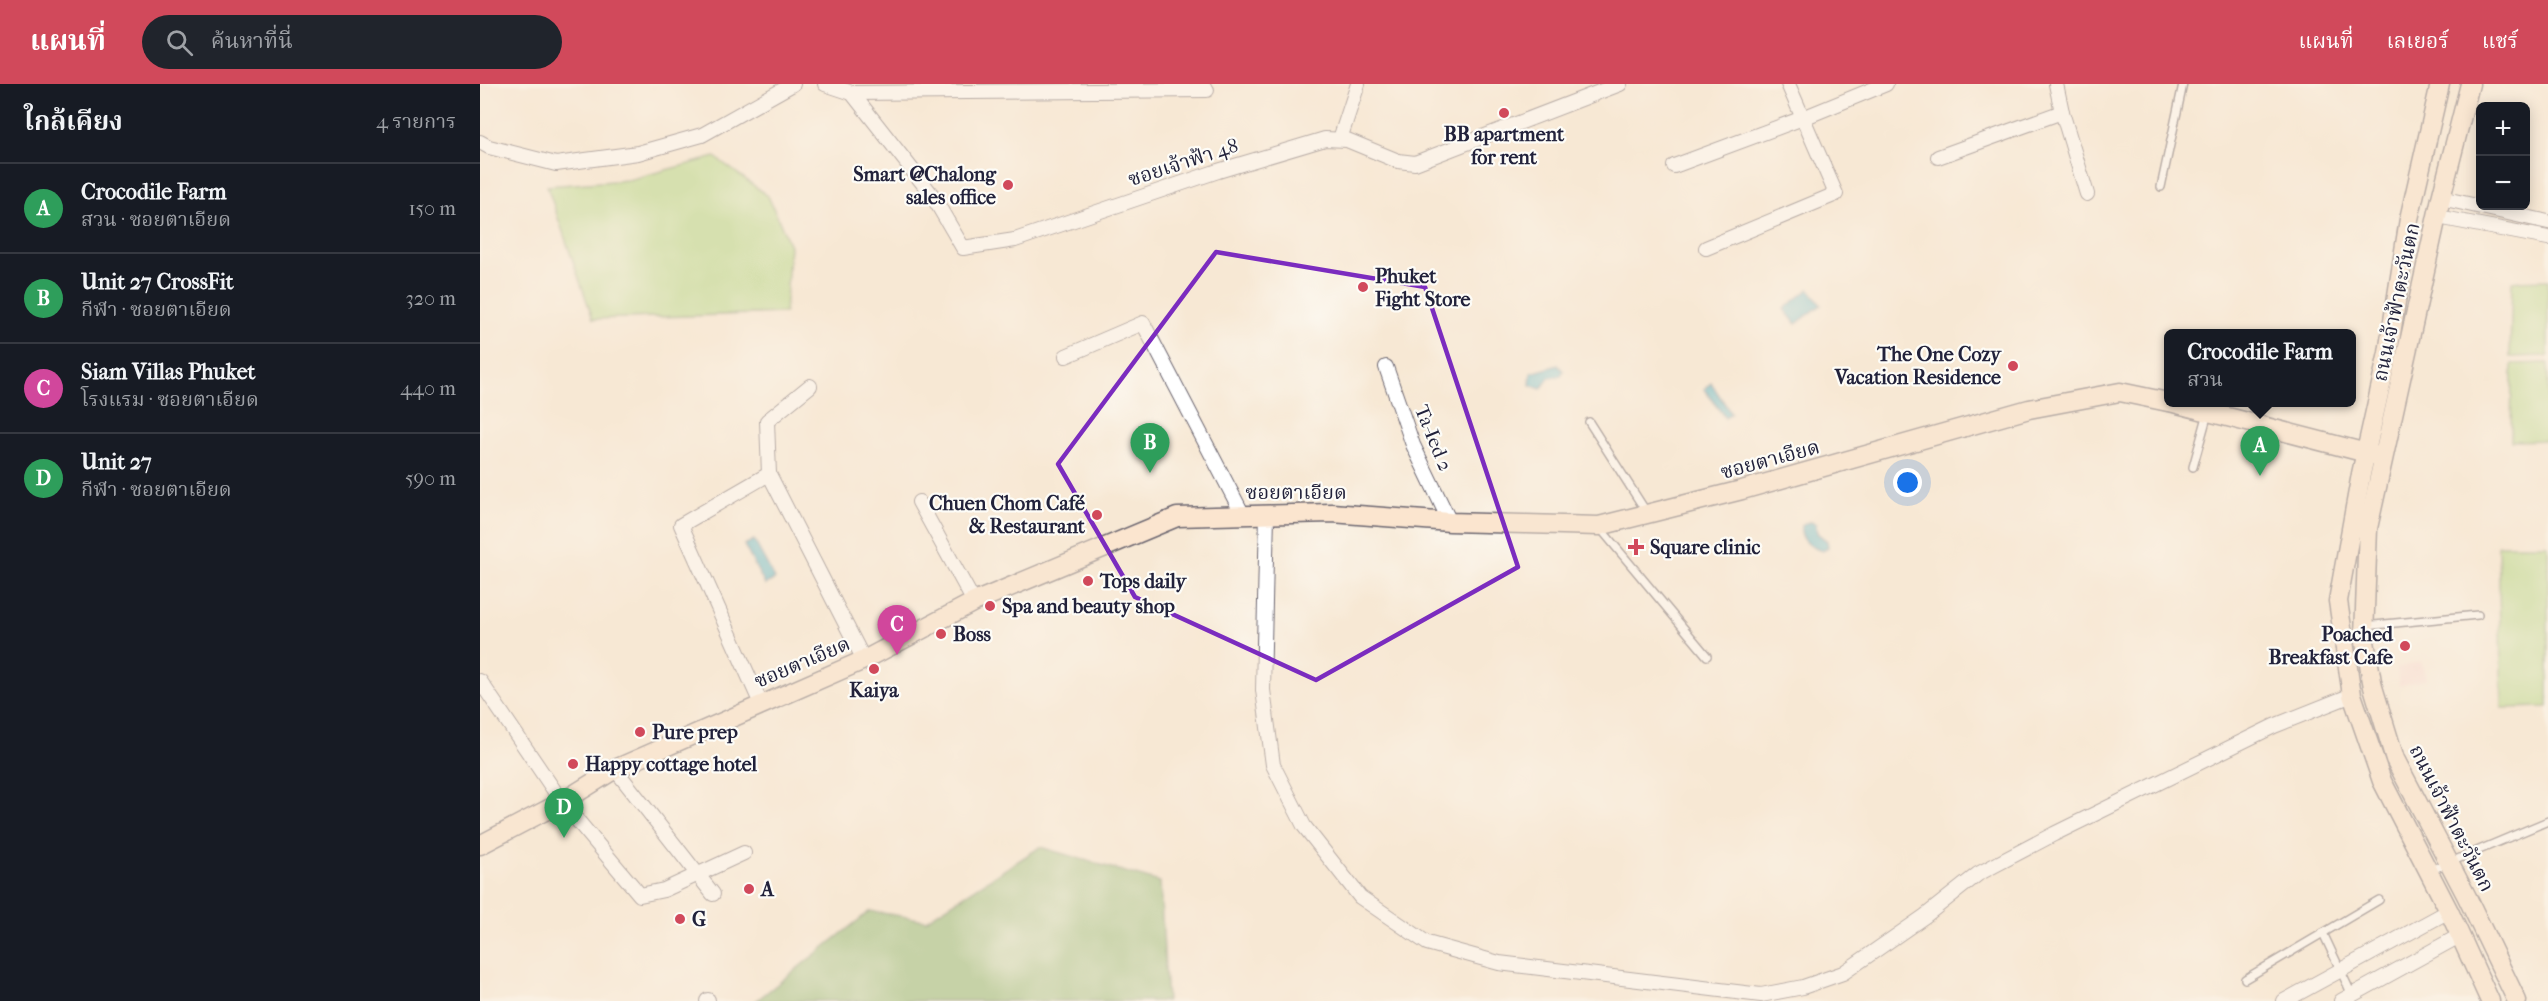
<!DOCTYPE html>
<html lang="th">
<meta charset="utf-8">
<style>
body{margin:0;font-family:"IM FELL French Canon","Noto Serif Thai",serif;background:#20242c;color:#f1f3f6}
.controls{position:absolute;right:18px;top:18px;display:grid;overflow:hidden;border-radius:9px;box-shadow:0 3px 15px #0003}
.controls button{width:54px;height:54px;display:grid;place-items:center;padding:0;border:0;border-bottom:2px solid #363941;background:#171b24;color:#f1f3f6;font:30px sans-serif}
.you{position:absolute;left:1428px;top:399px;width:21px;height:21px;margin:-15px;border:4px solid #fff;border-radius:50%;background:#1a73e8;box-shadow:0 0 0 9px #1a73e833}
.badge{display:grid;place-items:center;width:39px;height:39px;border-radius:50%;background:#d1495b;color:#fff;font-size:20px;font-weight:700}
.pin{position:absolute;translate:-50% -50px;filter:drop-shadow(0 2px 3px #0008)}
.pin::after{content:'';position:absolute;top:32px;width:21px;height:18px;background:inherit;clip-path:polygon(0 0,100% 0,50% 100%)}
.popup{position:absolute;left:1684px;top:245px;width:192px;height:78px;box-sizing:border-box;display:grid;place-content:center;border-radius:9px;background:#171b24;filter:drop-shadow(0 2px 4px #0005);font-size:20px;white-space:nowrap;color:#9ea1a6}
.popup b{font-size:22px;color:#f1f3f6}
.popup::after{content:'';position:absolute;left:50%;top:100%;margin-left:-12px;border:12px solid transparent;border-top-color:#171b24}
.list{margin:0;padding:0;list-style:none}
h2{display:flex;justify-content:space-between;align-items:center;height:78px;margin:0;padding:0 24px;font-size:26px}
h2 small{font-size:20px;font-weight:400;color:#9ea1a6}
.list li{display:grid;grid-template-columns:39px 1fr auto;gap:18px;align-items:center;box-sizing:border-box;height:90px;padding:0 24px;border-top:2px solid #363941}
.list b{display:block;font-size:22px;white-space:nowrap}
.list p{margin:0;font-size:20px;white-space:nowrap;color:#9ea1a6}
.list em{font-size:20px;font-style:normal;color:#9ea1a6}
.icon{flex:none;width:33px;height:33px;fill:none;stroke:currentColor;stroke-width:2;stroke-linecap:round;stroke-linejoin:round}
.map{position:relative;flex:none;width:2068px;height:917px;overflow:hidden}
header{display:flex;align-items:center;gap:36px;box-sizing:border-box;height:84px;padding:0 30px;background:#d1495b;color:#fff}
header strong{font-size:28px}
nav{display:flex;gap:33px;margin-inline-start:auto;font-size:21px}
.search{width:420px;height:54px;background:#20242c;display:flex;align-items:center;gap:15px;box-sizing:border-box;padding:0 21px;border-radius:33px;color:#9ea1a6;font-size:22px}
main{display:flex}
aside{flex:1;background:#171b24}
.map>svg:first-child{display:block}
</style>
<header>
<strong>แผนที่</strong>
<div class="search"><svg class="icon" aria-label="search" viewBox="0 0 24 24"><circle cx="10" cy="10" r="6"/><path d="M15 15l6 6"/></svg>ค้นหาที่นี่</div>
<nav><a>แผนที่</a><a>เลเยอร์</a><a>แชร์</a></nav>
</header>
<main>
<aside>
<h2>ใกล้เคียง<small>4 รายการ</small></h2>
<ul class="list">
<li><span class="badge" style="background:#2e9e5b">A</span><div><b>Crocodile Farm</b><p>สวน · ซอยตาเอียด</p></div><em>150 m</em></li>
<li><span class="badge" style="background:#2e9e5b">B</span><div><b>Unit 27 CrossFit</b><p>กีฬา · ซอยตาเอียด</p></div><em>320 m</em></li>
<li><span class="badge" style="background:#d1479c">C</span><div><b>Siam Villas Phuket</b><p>โรงแรม · ซอยตาเอียด</p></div><em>440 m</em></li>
<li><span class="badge" style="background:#2e9e5b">D</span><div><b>Unit 27</b><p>กีฬา · ซอยตาเอียด</p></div><em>590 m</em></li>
</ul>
</aside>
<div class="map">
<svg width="2068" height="917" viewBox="0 0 2068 917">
<rect width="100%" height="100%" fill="#fdfcf7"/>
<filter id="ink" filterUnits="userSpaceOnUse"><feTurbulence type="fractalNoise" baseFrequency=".0167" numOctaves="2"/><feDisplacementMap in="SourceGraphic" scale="12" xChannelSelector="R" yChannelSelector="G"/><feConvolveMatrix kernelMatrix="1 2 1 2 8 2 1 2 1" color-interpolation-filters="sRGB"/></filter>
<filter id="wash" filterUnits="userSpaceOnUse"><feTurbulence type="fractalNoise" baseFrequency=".008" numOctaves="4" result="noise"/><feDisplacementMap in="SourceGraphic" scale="24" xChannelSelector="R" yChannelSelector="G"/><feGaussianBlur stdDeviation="1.35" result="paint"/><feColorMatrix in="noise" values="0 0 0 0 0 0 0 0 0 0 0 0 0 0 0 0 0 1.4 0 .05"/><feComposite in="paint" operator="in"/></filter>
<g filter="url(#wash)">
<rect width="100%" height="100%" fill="#f7e8d4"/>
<polygon fill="#f7d0cc" points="1941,577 1946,595 1919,602 1917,584"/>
<g fill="#aed883" stroke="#687d5f" stroke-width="1.5">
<polygon points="235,73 288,112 310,162 305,229 113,235 67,102 148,96"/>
<polygon points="2068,196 2068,272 2030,273 2032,197"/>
<polygon points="2068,279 2068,356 2031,357 2032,280"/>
<polygon points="2018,461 2068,461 2068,623 2022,624"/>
</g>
<polygon fill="#8ab871" stroke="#566d56" stroke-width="1.5" points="560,763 680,798 687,917 276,917 390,827 446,836"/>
<g fill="#45afc4" stroke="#346880" stroke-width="1.5">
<polygon points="1329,205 1341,221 1316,240 1304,225"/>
<polygon points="1078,281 1083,287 1081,292 1069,294 1061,305 1050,301 1051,289"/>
<polygon points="1231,299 1251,329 1245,334 1224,305"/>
<path d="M1331 438 1336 440 1337 449 1347 457 1348 463 1343 467C1331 464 1320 456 1321 443L1325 439Z"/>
<polygon points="274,456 295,495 285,501 264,461"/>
</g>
</g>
<g filter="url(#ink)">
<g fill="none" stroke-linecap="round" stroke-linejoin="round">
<g stroke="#6d6771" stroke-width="10">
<g id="lane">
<polyline points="1681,103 1703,0"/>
<polyline points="1109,338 1167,429"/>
<polyline points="1713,383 1728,329"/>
<polyline points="1120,444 1227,572"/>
<polyline points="1884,542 1998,531"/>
<polyline points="1949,787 2068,737"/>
<polyline points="1843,849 1872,911"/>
<polyline points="1765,895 1899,816"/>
</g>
</g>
<g stroke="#6d6771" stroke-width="16">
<g id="street">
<polyline points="345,0 372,9 452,111 483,164 535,156 738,87 845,55 867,56 918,77 935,79 1140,0"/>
<polyline points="1576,0 1582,28 1607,110"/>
<polyline points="372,9 727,6"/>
<polyline points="860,55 878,0"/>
<polyline points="0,58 9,63 76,80 158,69 222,51 313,0"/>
<polyline points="1458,73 1582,28"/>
<polyline points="1194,82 1323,34 1406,0"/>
<polyline points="1961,114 2068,138"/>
<polyline points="1958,133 2068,154"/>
<polyline points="1226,164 1356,110 1308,0"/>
<polyline points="586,272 663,239 763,431"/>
<polyline points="906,283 933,361 970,438"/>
<polyline points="289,390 384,576"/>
<polyline points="439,418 494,518"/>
<polyline points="787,429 783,606 793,681 824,742 880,813 947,859 1019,879 1281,911 1323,903 1363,889 1445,832 1498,790 1574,750 1794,642 1872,611"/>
<polyline points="0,597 82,718 160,811 184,806 264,769"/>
<polyline points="281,620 201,441 289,390 287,337 330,302"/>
<polyline points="135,685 233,810"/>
<polyline points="227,917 228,916"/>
<polyline points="1804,917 1969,827"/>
<polyline points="1861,917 1981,851"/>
</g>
</g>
<g stroke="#6d6771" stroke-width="21">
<g id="secondary">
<polyline points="1960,0 1929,135 1908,269 1881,390 1858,517 1872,611 1902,697 1969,827 2010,917"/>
<polyline points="1990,0 1961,114 1888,444 1884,552 1893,603 1915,675 1987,813 2037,917"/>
<polyline points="1690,318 1898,372"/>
<polyline points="0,761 82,718 135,685 384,576 494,518 697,433 852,429 970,438 1119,442 1262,406 1549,325 1640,308 1688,318"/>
</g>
</g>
<use href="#lane" stroke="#fff" stroke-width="7"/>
<use href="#street" stroke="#fff" stroke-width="14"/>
<use href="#secondary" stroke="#fbe5cf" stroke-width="18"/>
</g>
</g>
<path d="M0 0H2068V917H0ZM736 168 945 203 1038 483 836 596 655 513 578 380Z" fill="#f7e8d4" fill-opacity=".55" fill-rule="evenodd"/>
<path fill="none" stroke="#7b2cbf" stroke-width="4.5" stroke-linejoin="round" d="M736 168 945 203 1038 483 836 596 655 513 578 380Z"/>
<g fill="#d1495b" stroke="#fdfcf7" stroke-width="2">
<circle cx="1024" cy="29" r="6"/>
<circle cx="528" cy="101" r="6"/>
<circle cx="883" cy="203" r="6"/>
<circle cx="1533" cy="282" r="6"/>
<circle cx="617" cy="431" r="6"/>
<path d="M1153 454h6v6h6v6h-6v6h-6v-6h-6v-6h6z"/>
<circle cx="608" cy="497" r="6"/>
<circle cx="510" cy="522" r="6"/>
<circle cx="461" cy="550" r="6"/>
<circle cx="1925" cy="562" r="6"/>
<circle cx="394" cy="585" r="6"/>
<circle cx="160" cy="648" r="6"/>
<circle cx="93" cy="680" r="6"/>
<circle cx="269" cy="805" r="6"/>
<circle cx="200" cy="835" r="6"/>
</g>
<g text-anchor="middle" stroke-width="4.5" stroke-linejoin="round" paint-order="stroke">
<g font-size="20" font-weight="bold" fill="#22223b" stroke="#fdfcf7" text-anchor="start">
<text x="1024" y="57" text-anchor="middle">BB apartment<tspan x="1024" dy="23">for rent</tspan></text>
<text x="516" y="97" text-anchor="end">Smart @Chalong<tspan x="516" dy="23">sales office</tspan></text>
<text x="895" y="199">Phuket<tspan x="895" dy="23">Fight Store</tspan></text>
<text x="1521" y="277" text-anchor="end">The One Cozy<tspan x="1521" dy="23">Vacation Residence</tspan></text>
<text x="605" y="426" text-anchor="end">Chuen Chom Café<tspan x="605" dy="23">&amp; Restaurant</tspan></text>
<text x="1170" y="470">Square clinic</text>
<text x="620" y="504">Tops daily</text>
<text x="522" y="529">Spa and beauty shop</text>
<text x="473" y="557">Boss</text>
<text x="1913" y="557" text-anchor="end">Poached<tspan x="1913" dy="23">Breakfast Cafe</tspan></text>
<text x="394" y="613" text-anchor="middle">Kaiya</text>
<text x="172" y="655">Pure prep</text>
<text x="105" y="687">Happy cottage hotel</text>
<text x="281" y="812">A</text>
<text x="212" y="842">G</text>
</g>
<g font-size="20" fill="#22223b" stroke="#fdfcf7">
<text transform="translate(703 78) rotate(-18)" y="7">ซอยเจ้าฟ้า 48</text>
<text transform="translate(1916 218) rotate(-78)" y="7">ถนนเจ้าฟ้าตะวันตก</text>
<text transform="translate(954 354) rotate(68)" y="7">Ta-Ied 2</text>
<text transform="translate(1290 375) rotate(-15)" y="7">ซอยตาเอียด</text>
<text x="816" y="415">ซอยตาเอียด</text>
<text transform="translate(322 578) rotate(-23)" y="7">ซอยตาเอียด</text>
<text transform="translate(1972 734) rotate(63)" y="7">ถนนเจ้าฟ้าตะวันตก</text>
</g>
</g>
</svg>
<div class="controls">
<button>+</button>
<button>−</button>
</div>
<div class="you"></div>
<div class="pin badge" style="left:1780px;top:392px;background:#2e9e5b">A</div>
<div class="popup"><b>Crocodile Farm</b>สวน</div>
<div class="pin badge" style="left:670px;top:389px;background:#2e9e5b">B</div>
<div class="pin badge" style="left:417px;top:571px;background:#d1479c">C</div>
<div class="pin badge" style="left:84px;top:754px;background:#2e9e5b">D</div>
</div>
</main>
